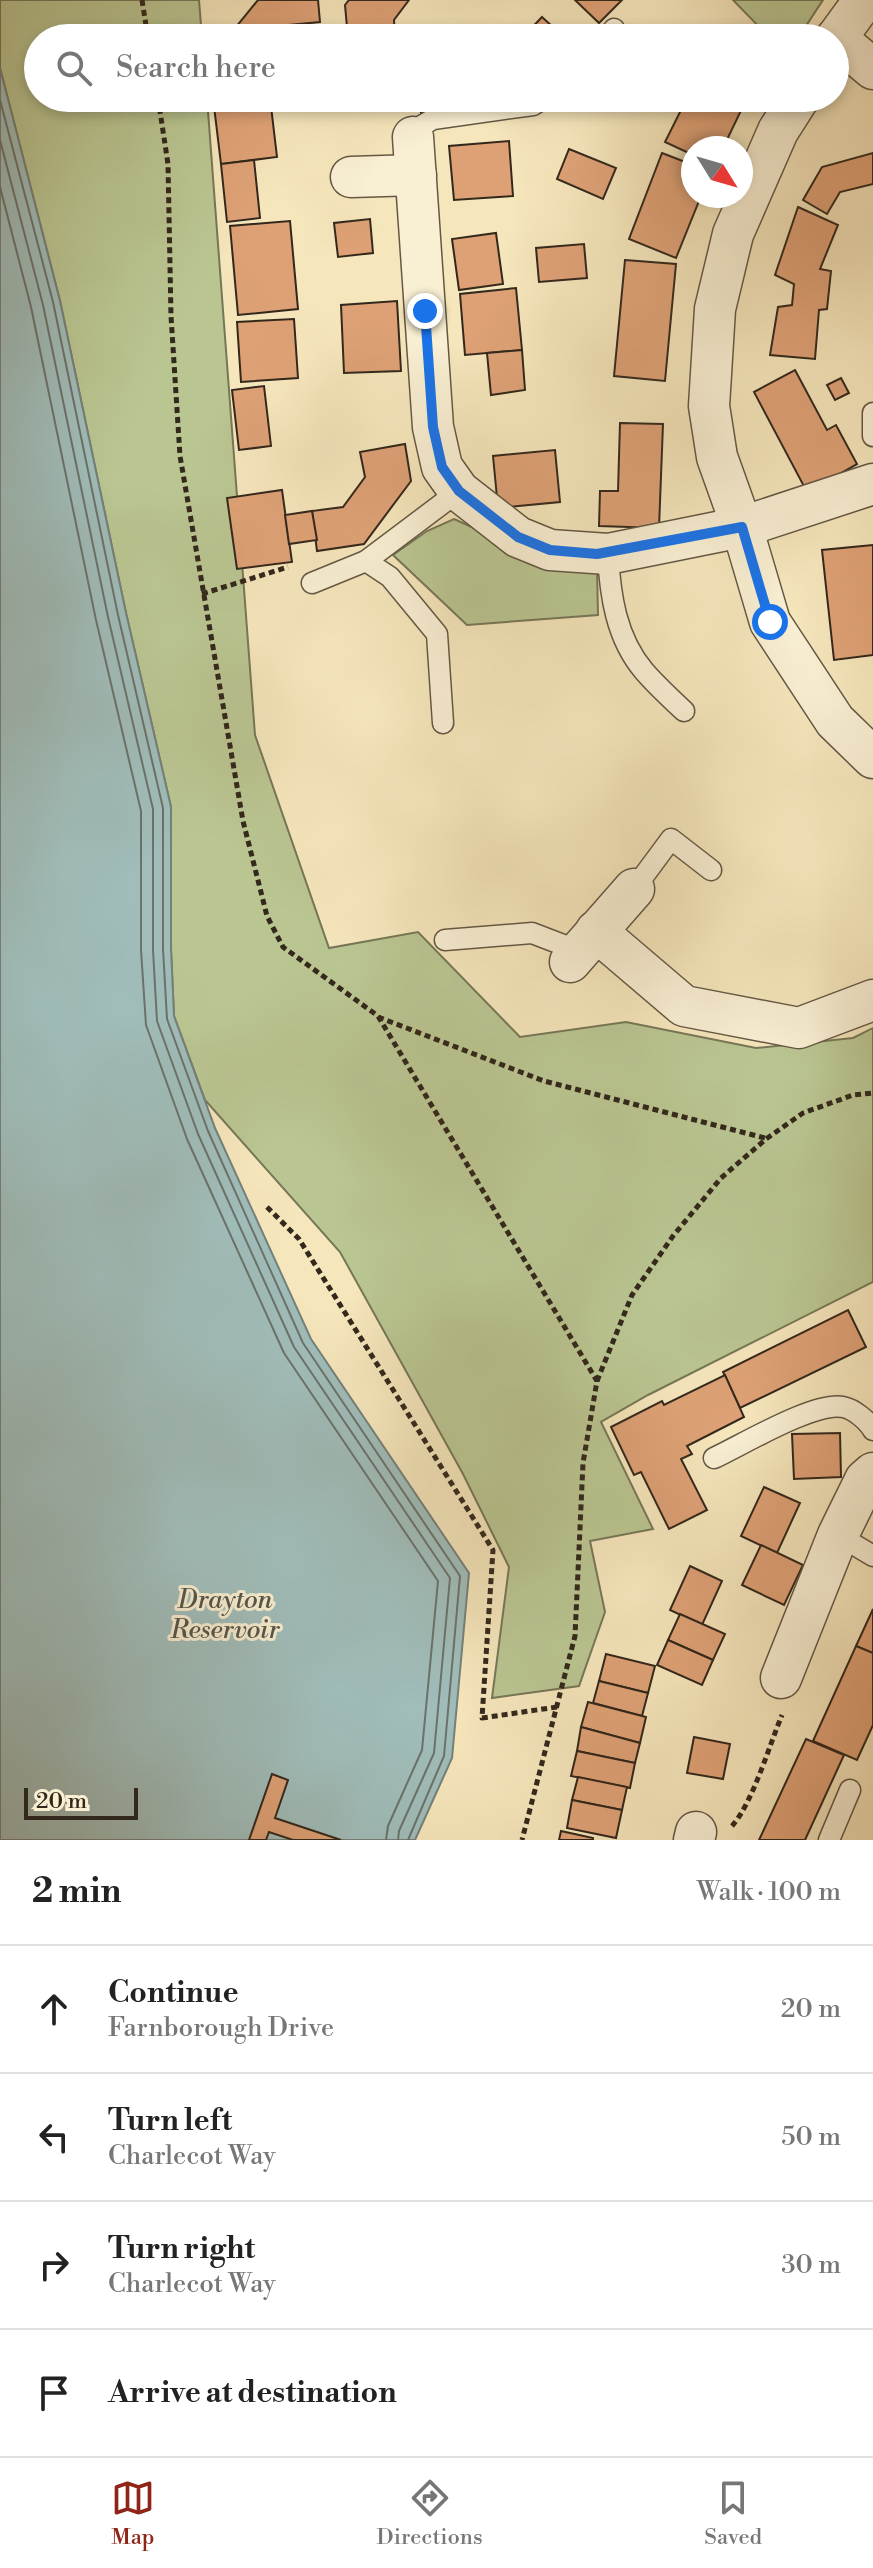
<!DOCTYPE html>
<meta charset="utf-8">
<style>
body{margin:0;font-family:"Libre Bodoni",serif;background:#f2f2f2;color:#222}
.compass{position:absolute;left:681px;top:136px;width:72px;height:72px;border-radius:50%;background:#fff;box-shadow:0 4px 12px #0003;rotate:127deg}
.scale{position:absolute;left:24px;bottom:20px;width:114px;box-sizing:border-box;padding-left:8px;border:4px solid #33281c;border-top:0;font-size:22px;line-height:28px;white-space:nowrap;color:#33281c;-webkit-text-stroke:6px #f9efd3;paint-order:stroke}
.stop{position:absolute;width:24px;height:24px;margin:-18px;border:6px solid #1a73e8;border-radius:50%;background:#fff}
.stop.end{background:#1a73e8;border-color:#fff;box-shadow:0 2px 8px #0008}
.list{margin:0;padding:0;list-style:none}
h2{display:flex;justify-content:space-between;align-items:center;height:104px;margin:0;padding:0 32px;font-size:34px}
h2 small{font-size:26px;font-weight:400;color:#767676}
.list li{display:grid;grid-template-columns:52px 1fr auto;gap:24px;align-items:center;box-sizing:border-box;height:128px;padding:0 32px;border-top:2px solid #e0e0e0}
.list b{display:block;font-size:30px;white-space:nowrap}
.list p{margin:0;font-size:26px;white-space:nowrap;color:#767676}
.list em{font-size:26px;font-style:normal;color:#767676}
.icon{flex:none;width:44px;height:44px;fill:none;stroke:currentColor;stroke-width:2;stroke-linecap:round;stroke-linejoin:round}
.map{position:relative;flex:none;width:873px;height:1840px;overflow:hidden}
.search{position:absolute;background:#fff;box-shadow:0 4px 12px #0003;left:24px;right:24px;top:24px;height:88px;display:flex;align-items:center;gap:20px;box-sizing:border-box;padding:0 28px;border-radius:44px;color:#767676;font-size:30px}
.sheet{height:616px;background:#fff}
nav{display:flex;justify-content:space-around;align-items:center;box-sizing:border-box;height:112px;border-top:2px solid #e0e0e0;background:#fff;font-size:22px;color:#767676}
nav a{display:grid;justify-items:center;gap:4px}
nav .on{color:#8f2418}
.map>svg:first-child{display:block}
</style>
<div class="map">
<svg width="873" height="1840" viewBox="0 0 873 1840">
<rect width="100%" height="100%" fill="#f6e6bc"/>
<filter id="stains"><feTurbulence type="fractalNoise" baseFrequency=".0025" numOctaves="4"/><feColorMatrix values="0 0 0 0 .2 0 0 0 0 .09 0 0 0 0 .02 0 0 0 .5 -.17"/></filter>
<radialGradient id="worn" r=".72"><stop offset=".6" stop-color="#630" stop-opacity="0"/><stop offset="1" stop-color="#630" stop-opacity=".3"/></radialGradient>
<g fill="#bac692" stroke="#767757" stroke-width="2">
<polygon points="0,0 199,0 202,38 38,38 38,98 207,98 255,735 329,948 418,932 520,1037 626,1022 756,1048 853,1038 873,1028 873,1282 648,1395 601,1422 653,1529 590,1541 605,1612 579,1686 492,1698 509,1567 463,1474 340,1252 205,1100 174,1016 171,949 171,807 126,613 60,301 0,68"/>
<polygon points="733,0 823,0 798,38 770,38"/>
<polygon points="454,519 487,534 597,569 598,615 467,625 393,555 427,531"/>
</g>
<polygon fill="#a0bdba" stroke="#74817b" stroke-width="2" points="0,68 60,301 126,613 171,807 171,949 174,1016 215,1128 311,1339 469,1573 452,1758 415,1840 0,1840"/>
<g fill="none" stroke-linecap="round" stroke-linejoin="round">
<g stroke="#6a726b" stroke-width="2">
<polyline points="0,100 53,302 118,615 163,808 163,949 167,1019 208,1131 303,1343 460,1576 444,1756 408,1840"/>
<polyline points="0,140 43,305 108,617 153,809 153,950 157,1021 198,1134 294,1347 450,1578 434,1753 399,1831 398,1840"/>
<polyline points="0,187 31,307 96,620 141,811 141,950 146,1025 187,1139 284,1353 438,1581 422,1750 388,1826 386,1840"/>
</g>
</g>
<g fill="#dea176" stroke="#33281c" stroke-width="2">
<polygon points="258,0 318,0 320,22 289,25 278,38 227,38"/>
<polygon points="349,0 409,0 394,20 395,38 348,38 345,5"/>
<polygon points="575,0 622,0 599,23"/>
<polygon points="542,17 565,38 522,38"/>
<polygon points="213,98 270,98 277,157 221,164"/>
<polygon points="419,98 524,98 520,102 421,113"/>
<polygon points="687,98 747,98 723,148 693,148 693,155 665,142"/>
<polygon points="509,141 513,196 454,200 449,146"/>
<polygon points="569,149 616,168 603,199 557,179"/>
<polygon points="662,153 693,165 693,196 701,196 676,258 629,239"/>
<polygon points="873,153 873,184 840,192 827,214 803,200 822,167"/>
<polygon points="254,160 260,218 227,222 221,164"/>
<polygon points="798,207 838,225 820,269 831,271 827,309 819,310 815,359 770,355 778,307 792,305 794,284 775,275"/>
<polygon points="370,219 373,253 338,257 334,223"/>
<polygon points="290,221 298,309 238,315 230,226"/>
<polygon points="496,233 503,284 459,290 452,239"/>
<polygon points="584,244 587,278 539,282 536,248"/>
<polygon points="625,260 676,264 665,381 614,376"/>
<polygon points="516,288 522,350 465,355 460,294"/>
<polygon points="397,301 401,371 344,373 341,305"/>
<polygon points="294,319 298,378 241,382 237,322"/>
<polygon points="522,350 525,390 491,395 487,353"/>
<polygon points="795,370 827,430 836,425 857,464 807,492 754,392"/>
<polygon points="841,378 849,393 835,400 827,385"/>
<polygon points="264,386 271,446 239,450 232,390"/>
<polygon points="620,423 663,424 659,528 599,526 600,491 618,491"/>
<polygon points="405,444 411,481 364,544 317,551 312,511 343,507 365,477 360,452"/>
<polygon points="555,450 560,502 498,508 493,456"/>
<polygon points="282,490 292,562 237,569 227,498"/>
<polygon points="312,511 317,540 289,544 285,515"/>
<polygon points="873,545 873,655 834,660 822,550"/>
<polygon points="848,1310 866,1347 740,1408 723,1372"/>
<polygon points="725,1375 744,1417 687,1446 692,1454 681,1459 707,1510 669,1529 641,1472 634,1475 611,1427 662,1401 664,1405"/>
<polygon points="840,1433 841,1477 794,1479 792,1434"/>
<polygon points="764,1487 800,1503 777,1553 741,1536"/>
<polygon points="761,1545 803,1565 784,1605 742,1585"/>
<polygon points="690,1566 722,1581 702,1625 670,1610"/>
<polygon points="873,1609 873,1653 856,1646"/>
<polygon points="680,1614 725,1634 713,1660 668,1640"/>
<polygon points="668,1640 713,1660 702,1685 657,1665"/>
<polygon points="856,1646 873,1653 873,1725 857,1760 813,1741"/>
<polygon points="606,1654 655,1666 648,1693 599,1681"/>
<polygon points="599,1681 648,1693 642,1716 593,1703"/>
<polygon points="588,1702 646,1717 640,1743 581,1727"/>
<polygon points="581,1727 640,1743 635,1763 577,1751"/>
<polygon points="694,1737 730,1744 723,1779 687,1773"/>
<polygon points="806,1739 844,1755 805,1840 759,1840"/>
<polygon points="577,1751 635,1763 630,1788 571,1776"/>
<polygon points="272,1774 288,1780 275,1818 341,1840 293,1840 269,1832 266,1840 249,1840"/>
<polygon points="578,1777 627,1787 622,1810 572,1800"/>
<polygon points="572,1800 622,1810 616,1838 567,1828"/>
<polygon points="561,1831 593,1838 593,1840 559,1840"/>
</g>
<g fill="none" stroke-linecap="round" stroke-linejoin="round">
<g stroke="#645844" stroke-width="23">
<g id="lane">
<polyline points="607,38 614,29"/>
<polyline points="413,137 423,125 433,119 533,105 544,98"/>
<polyline points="873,413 873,436"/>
<path d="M608 554C610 595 616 638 644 671 656 685 670 698 684 711"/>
<polyline points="366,561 390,577 437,634 443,723"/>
<polyline points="312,583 366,561 459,491"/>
<polyline points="634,889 671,839 711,870"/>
<polyline points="445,940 532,933 579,951"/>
<path d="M714 1458C742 1445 815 1401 843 1407 854 1409 868 1421 873 1430"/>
<polyline points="838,1535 873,1556"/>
<polyline points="829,1840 850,1790"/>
</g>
</g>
<g stroke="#645844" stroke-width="43">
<g id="street">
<polyline points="836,38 873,69"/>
<polyline points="835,40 864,0"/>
<polyline points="799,98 778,131 733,234 715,309 709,406 717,457 742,527 770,622 835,721 873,758"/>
<polyline points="413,137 433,427 442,467 459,491 518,537 550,550 608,554 742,527 873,484"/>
<polyline points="351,177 416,175"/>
<polyline points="596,931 684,1006 799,1028 873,1000"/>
<polyline points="570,962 634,889"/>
<polyline points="781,1678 838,1535 865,1480 873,1473"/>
<polyline points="694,1840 696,1832"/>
</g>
</g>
<g stroke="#33281c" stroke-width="5" stroke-dasharray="6 4" stroke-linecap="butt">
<polyline points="142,0 148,38"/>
<polyline points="158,98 168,164 171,316 180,456 243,821 267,916 283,947 378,1016 597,1381 583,1463 575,1636 522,1840"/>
<polyline points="202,594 288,567"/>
<polyline points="378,1017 544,1081 765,1138"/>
<polyline points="267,1207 299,1239 493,1550 482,1718 557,1707"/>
<polyline points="597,1381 632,1295 673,1236 721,1178 766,1139 803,1113 853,1095 873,1093"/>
<path d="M732 1826C753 1802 769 1746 782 1715"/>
</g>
<use href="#lane" stroke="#f9efd3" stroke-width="20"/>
<use href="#street" stroke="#f9efd3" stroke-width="40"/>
</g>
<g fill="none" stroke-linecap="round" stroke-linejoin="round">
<polyline stroke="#1a73e8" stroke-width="10" points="425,311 433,427 442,467 459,491 518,537 550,550 597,554 742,527 770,622"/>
</g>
<g text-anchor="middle" stroke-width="6" stroke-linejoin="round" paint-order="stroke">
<g font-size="26" font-style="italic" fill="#54554b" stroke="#f9efd3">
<text x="225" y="1608">Drayton<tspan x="225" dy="30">Reservoir</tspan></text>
</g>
</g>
<rect width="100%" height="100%" filter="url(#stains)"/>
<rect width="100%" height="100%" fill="url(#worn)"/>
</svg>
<svg class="compass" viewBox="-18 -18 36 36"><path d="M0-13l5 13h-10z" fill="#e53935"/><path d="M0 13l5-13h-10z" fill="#767676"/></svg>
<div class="scale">20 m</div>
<div class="stop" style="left:770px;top:622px"></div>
<div class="stop end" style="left:425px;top:311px"></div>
<div class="search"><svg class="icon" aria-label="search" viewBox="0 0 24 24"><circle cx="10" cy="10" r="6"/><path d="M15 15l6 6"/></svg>Search here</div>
</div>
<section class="sheet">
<h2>2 min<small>Walk · 100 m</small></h2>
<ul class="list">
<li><svg class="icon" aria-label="ahead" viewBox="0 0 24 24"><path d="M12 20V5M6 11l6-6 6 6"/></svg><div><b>Continue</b><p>Farnborough Drive</p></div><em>20 m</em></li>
<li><svg class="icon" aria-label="left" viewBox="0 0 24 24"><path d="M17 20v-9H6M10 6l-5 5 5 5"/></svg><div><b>Turn left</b><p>Charlecot Way</p></div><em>50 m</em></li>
<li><svg class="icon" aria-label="right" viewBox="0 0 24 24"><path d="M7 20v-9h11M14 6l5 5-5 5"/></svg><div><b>Turn right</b><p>Charlecot Way</p></div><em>30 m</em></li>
<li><svg class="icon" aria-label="arrive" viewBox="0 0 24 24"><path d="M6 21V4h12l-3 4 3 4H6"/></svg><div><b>Arrive at destination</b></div></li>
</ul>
</section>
<nav>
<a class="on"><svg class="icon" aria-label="map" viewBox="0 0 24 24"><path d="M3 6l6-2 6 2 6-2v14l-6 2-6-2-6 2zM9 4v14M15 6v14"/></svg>Map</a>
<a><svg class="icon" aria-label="directions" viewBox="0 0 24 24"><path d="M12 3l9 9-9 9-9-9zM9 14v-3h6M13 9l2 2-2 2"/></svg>Directions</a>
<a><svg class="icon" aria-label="saved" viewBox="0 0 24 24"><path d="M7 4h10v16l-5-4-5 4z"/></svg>Saved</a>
</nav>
